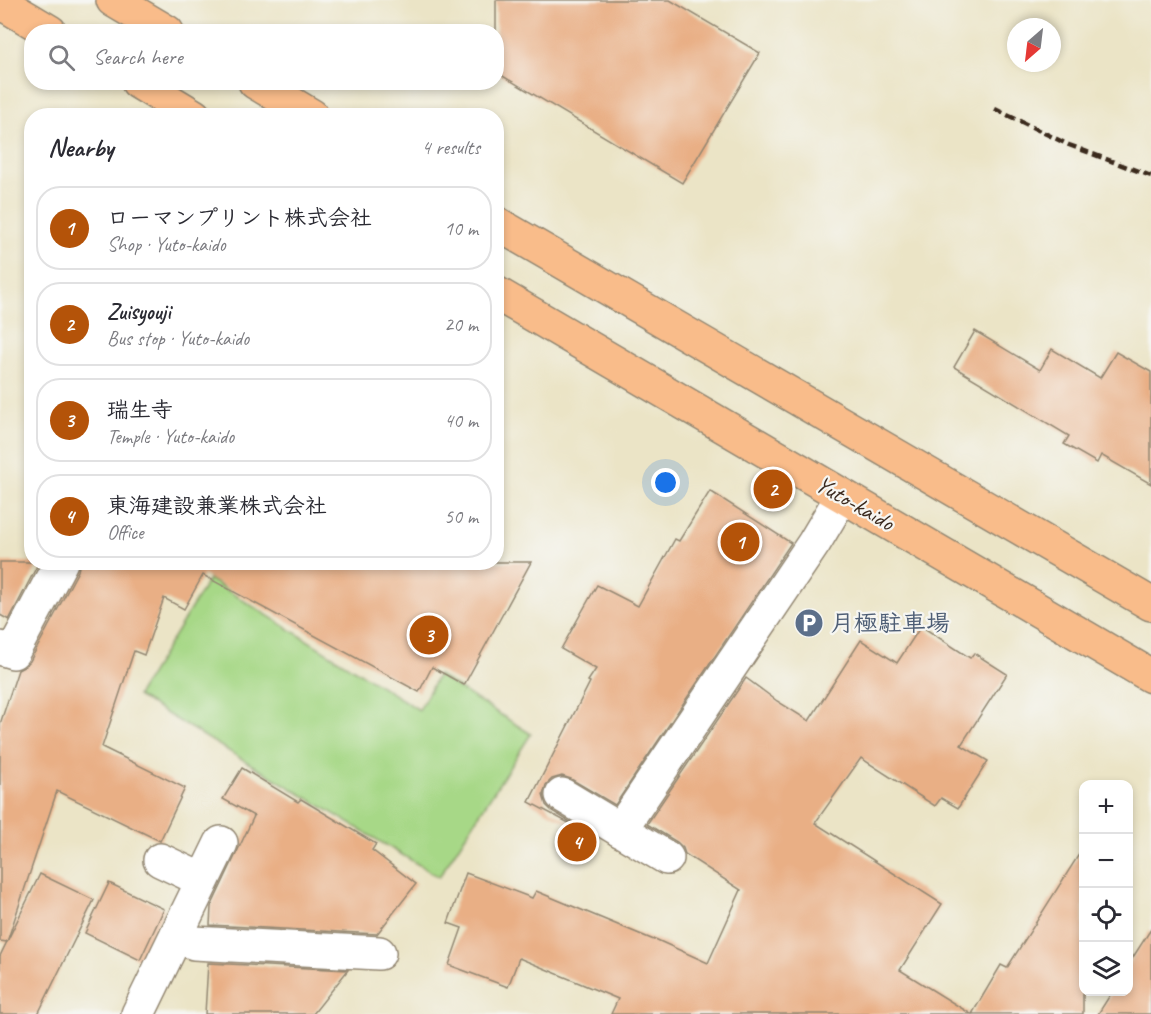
<!DOCTYPE html>
<meta charset="utf-8">
<style>
body{margin:0;font-family:Caveat,"Klee One",sans-serif;background:#f2f2f3;color:#2b2b33}
.controls{position:absolute;right:18px;bottom:18px;display:grid;overflow:hidden;border-radius:12px;box-shadow:0 3px 9px #0003}
.controls button{width:54px;height:54px;display:grid;place-items:center;padding:0;border:0;border-bottom:2px solid #e1e1e2;background:#fff;color:#2b2b33;font:30px sans-serif}
.compass{position:absolute;left:1007px;top:18px;width:54px;height:54px;border-radius:50%;background:#fff;box-shadow:0 3px 9px #0003;rotate:208deg}
.you{position:absolute;left:666px;top:483px;width:21px;height:21px;margin:-15px;border:4px solid #fff;border-radius:50%;background:#1a73e8;box-shadow:0 0 0 9px #1a73e833}
.badge{display:grid;place-items:center;width:39px;height:39px;border-radius:50%;background:#b45309;color:#fff;font-size:20px;font-weight:700}
.pin{position:absolute;translate:-50% -50%;border:3px solid #fff;box-shadow:0 2px 6px #0006}
.list{margin:0;padding:0;list-style:none}
h2{display:flex;justify-content:space-between;align-items:center;height:78px;margin:0;padding:0 24px;font-size:26px}
h2 small{font-size:20px;font-weight:400;color:#7c7c81}
.list li{display:grid;grid-template-columns:39px 1fr auto;gap:18px;align-items:center;box-sizing:border-box;height:84px;margin:0 12px 12px;padding:0 12px;border:2px solid #e1e1e2;border-radius:24px}
.list b{display:block;font-size:22px;white-space:nowrap}
.list p{margin:0;font-size:20px;white-space:nowrap;color:#7c7c81}
.list em{font-size:20px;font-style:normal;color:#7c7c81}
.icon{flex:none;width:33px;height:33px;fill:none;stroke:currentColor;stroke-width:2;stroke-linecap:round;stroke-linejoin:round}
.map{position:relative;flex:none;width:1151px;height:1014px;overflow:hidden}
.search{position:absolute;background:#fff;box-shadow:0 3px 9px #0003;left:24px;top:24px;width:480px;height:66px;display:flex;align-items:center;gap:15px;box-sizing:border-box;padding:0 21px;border-radius:24px;color:#7c7c81;font-size:22px}
.panel{position:absolute;background:#fff;box-shadow:0 3px 9px #0003;left:24px;top:108px;width:480px;height:462px;border-radius:24px}
.map>svg:first-child{display:block}
</style>
<div class="map">
<svg width="1151" height="1014" viewBox="0 0 1151 1014">
<rect width="100%" height="100%" fill="#f6f6f2"/>
<filter id="ink" filterUnits="userSpaceOnUse"><feTurbulence type="fractalNoise" baseFrequency=".0167" numOctaves="2"/><feDisplacementMap in="SourceGraphic" scale="12" xChannelSelector="R" yChannelSelector="G"/><feConvolveMatrix kernelMatrix="1 2 1 2 8 2 1 2 1" color-interpolation-filters="sRGB"/></filter>
<filter id="wash" filterUnits="userSpaceOnUse"><feTurbulence type="fractalNoise" baseFrequency=".008" numOctaves="4" result="noise"/><feDisplacementMap in="SourceGraphic" scale="24" xChannelSelector="R" yChannelSelector="G"/><feGaussianBlur stdDeviation="1.35" result="paint"/><feColorMatrix in="noise" values="0 0 0 0 0 0 0 0 0 0 0 0 0 0 0 0 0 1.4 0 .05"/><feComposite in="paint" operator="in"/></filter>
<g filter="url(#wash)">
<rect width="100%" height="100%" fill="#ebe4c6"/>
<polygon fill="#a7d887" stroke="#718152" stroke-width="1.5" points="209,579 419,710 438,675 531,734 439,877 137,696"/>
<g id="blocks">
<g fill="#e9af85">
<polygon points="496,0 670,0 760,53 682,183 496,72"/>
<polygon points="975,331 1040,370 1052,349 1100,378 1116,352 1151,372 1151,484 1101,455 1097,463 1064,444 1069,436 954,367"/>
<polygon points="710,491 791,543 615,805 571,779 562,776 552,779 546,785 543,795 546,805 552,811 595,837 529,802 590,682 588,681 596,669 561,649 597,585 638,606 675,539 679,541"/>
<polygon points="0,562 39,562 9,620 0,615"/>
<polygon points="80,562 531,562 464,685 432,667 419,692 203,575 184,609 164,598 144,655 134,651 102,747 185,788 160,841 57,791 7,942 0,941 0,724 18,670 24,667 30,661 78,571"/>
<polygon points="921,626 970,658 974,653 1007,674 961,745 988,761 958,808 941,798 935,806 861,758 815,823 942,904 900,970 971,1014 611,1014 618,999 519,958 508,987 449,965 462,928 448,923 466,873 532,898 536,891 654,940 655,939 708,963 741,890 685,854 683,848 677,842 647,824 746,678 777,701 809,721 861,640 897,663"/>
<polygon points="242,768 298,802 301,799 376,844 372,850 416,884 377,934 210,925 211,907 254,816 223,799"/>
<polygon points="1083,848 1083,1014 972,1014 1001,965 1007,968"/>
<polygon points="40,874 94,900 38,1014 0,1014 0,956"/>
<polygon points="109,883 164,909 140,960 85,933"/>
<polygon points="1151,929 1151,1014 1098,1014 1112,992 1128,992 1128,965"/>
<polygon points="208,963 348,970 313,1014 205,1014"/>
</g>
</g>
</g>
<g filter="url(#ink)">
<use href="#blocks" fill-opacity="0" stroke="#938772" stroke-width="1.5"/>
<g fill="none" stroke-linecap="round" stroke-linejoin="round">
<g stroke="#938772" stroke-width="36">
<g id="minor">
<polyline points="0,648 13,652 61,562"/>
<polyline points="562,795 667,858"/>
<polyline points="620,830 814,543 842,496"/>
<polyline points="160,860 202,880"/>
<polyline points="177,934 194,943 379,953"/>
<polyline points="138,1014 221,843"/>
</g>
</g>
<g stroke="#938772" stroke-width="36">
<g id="primary">
<polyline points="113,0 167,32"/>
<polyline points="0,2 50,32"/>
<polyline points="138,82 194,116"/>
<polyline points="255,82 312,116"/>
<polyline points="496,223 1151,604"/>
<polyline points="496,293 1151,676"/>
</g>
</g>
<use href="#minor" stroke="#fff" stroke-width="33"/>
<use href="#primary" stroke="#f9bc8a" stroke-width="33"/>
<polyline stroke="#3b2a1e" stroke-width="4.5" stroke-dasharray="9 4.5" stroke-linecap="butt" points="995,109 1069,145 1151,176"/>
</g>
</g>
<defs>
<g id="parking-disc" transform="scale(1.5)"><circle r="9.5" fill="#5c6f8a" stroke="#f6f6f2"/><path d="M-3.5-5.5H1a3.5 3.5 0 0 1 0 7H-1V5.5H-3.5ZM-1-3.4V-.6H.8a1.4 1.4 0 0 0 0-2.8Z" fill="#fff"/></g>
</defs>
<g fill-rule="evenodd">
<use href="#parking-disc" x="809" y="623"/>
</g>
<g text-anchor="middle" stroke-width="4.5" stroke-linejoin="round" paint-order="stroke">
<g font-size="24" fill="#3b2a1e" stroke="#f6f6f2">
<text transform="translate(855 503) rotate(30)" y="8">Yuto-kaido</text>
</g>
<g font-size="24" font-weight="bold" fill="#4e5e75" stroke="#f6f6f2" text-anchor="start">
<text x="830" y="631">月極駐車場</text>
</g>
</g>
</svg>
<div class="controls">
<button>+</button>
<button>−</button>
<button><svg class="icon" aria-label="locate" viewBox="0 0 24 24"><circle cx="12" cy="12" r="6"/><path d="M12 2v4M12 18v4M2 12h4M18 12h4"/></svg></button>
<button><svg class="icon" aria-label="layers" viewBox="0 0 24 24"><path d="M12 4l9 5-9 5-9-5zM3 14l9 5 9-5"/></svg></button>
</div>
<svg class="compass" viewBox="-18 -18 36 36"><path d="M0-13l5 13h-10z" fill="#e53935"/><path d="M0 13l5-13h-10z" fill="#7c7c81"/></svg>
<div class="you"></div>
<div class="pin badge" style="left:740px;top:542px">1</div>
<div class="pin badge" style="left:773px;top:489px">2</div>
<div class="pin badge" style="left:429px;top:635px">3</div>
<div class="pin badge" style="left:577px;top:842px">4</div>
<div class="search"><svg class="icon" aria-label="search" viewBox="0 0 24 24"><circle cx="10" cy="10" r="6"/><path d="M15 15l6 6"/></svg>Search here</div>
<section class="panel">
<h2>Nearby<small>4 results</small></h2>
<ul class="list">
<li><span class="badge">1</span><div><b>ローマンプリント株式会社</b><p>Shop · Yuto-kaido</p></div><em>10 m</em></li>
<li><span class="badge">2</span><div><b>Zuisyouji</b><p>Bus stop · Yuto-kaido</p></div><em>20 m</em></li>
<li><span class="badge">3</span><div><b>瑞生寺</b><p>Temple · Yuto-kaido</p></div><em>40 m</em></li>
<li><span class="badge">4</span><div><b>東海建設兼業株式会社</b><p>Office</p></div><em>50 m</em></li>
</ul>
</section>
</div>
